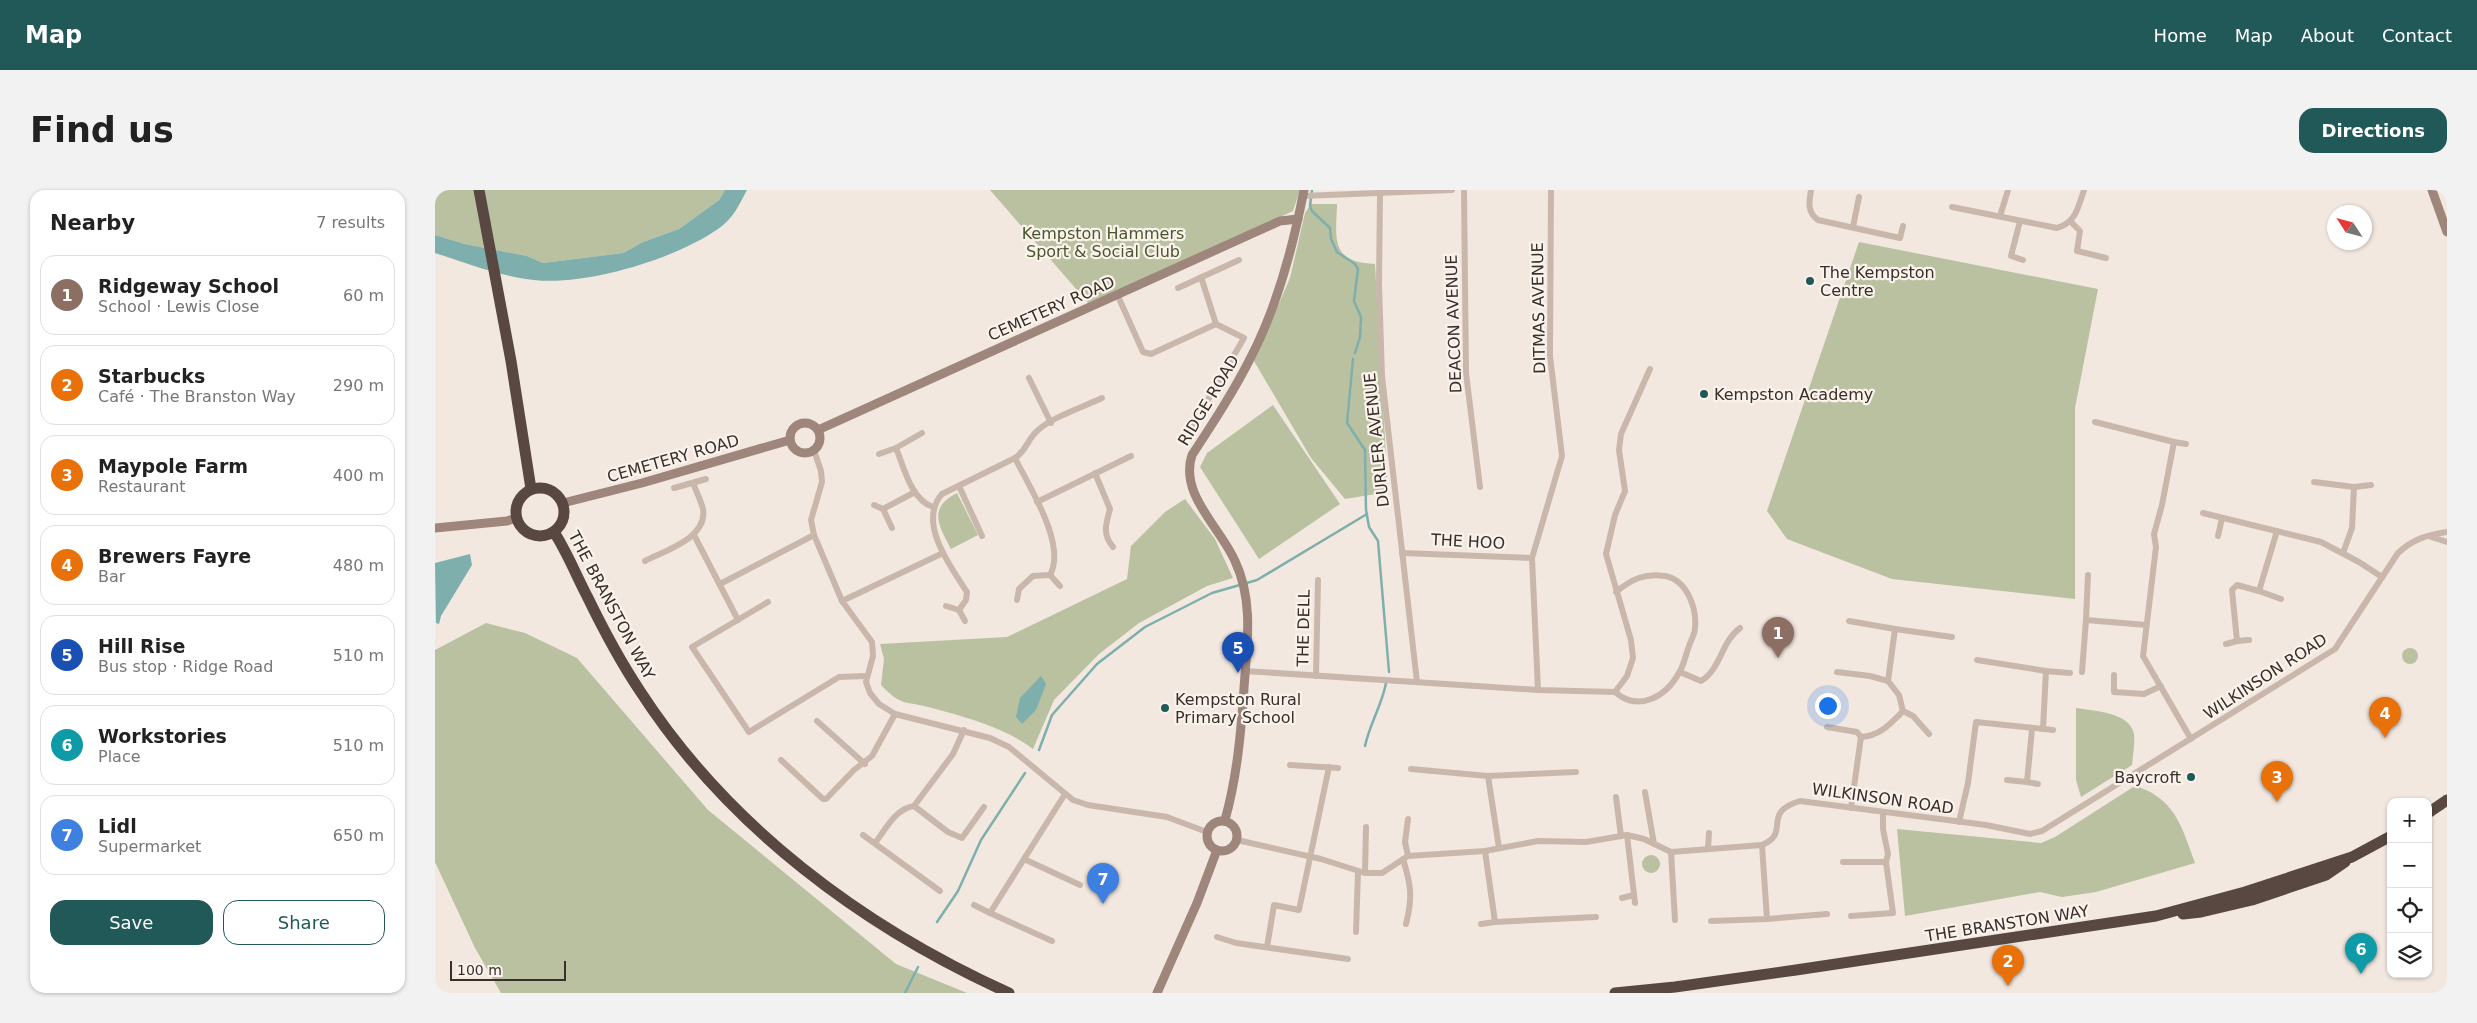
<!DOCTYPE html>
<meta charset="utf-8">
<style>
body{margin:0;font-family:"DejaVu Sans",sans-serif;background:#f2f2f2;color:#222}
.controls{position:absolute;right:15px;bottom:15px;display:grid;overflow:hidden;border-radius:10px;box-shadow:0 1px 4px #0004}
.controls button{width:45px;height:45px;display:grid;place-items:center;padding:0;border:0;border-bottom:1px solid #e0e0e0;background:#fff;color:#222;font:25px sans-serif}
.compass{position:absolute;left:1892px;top:15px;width:45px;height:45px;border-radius:50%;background:#fff;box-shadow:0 1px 4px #0004;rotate:306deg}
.scale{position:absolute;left:15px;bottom:12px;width:116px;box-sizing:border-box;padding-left:5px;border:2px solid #392e2a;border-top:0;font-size:14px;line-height:18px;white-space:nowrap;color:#392e2a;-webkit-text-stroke:4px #faf3ec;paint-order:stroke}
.you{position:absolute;left:1392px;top:515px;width:18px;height:18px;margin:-12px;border:4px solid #fff;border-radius:50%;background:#1a73e8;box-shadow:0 0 0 8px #1a73e833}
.badge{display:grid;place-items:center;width:32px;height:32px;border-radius:50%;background:#215958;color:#fff;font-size:16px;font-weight:700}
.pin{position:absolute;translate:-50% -41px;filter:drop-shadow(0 1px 2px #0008)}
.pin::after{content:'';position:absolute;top:26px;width:18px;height:15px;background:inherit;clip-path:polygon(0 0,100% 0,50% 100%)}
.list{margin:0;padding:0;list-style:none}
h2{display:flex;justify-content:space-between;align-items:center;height:65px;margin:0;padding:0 20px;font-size:21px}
h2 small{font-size:16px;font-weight:400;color:#767676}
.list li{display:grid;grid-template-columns:32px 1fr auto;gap:15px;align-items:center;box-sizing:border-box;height:80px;margin:0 10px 10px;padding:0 10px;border:1px solid #e0e0e0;border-radius:15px}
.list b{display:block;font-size:19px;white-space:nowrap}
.list p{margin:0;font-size:16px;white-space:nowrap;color:#767676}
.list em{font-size:16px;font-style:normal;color:#767676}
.actions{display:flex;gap:10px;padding:15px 20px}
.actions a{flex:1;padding:11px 0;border:1px solid #215958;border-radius:15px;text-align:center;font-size:18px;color:#215958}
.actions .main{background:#215958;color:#fff}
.icon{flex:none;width:28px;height:28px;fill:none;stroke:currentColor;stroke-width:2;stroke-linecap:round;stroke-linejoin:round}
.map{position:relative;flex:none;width:2012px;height:803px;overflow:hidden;border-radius:15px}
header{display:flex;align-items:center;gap:30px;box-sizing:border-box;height:70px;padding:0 25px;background:#215958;color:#fff}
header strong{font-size:24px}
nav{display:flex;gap:28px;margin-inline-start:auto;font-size:18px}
.intro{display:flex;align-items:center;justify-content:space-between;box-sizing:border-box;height:120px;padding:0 30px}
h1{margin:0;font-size:35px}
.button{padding:12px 22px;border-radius:15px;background:#215958;color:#fff;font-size:18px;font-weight:700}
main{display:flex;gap:30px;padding:0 30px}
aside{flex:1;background:#fff;border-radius:15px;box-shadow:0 1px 4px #0004}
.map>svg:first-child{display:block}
</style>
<header>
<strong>Map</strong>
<nav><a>Home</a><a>Map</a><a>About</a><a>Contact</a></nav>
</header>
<div class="intro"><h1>Find us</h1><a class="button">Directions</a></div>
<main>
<aside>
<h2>Nearby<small>7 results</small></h2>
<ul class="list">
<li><span class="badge" style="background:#8d6e63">1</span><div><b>Ridgeway School</b><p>School · Lewis Close</p></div><em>60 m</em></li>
<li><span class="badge" style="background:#e8710a">2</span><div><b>Starbucks</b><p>Café · The Branston Way</p></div><em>290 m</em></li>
<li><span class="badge" style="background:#e8710a">3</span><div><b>Maypole Farm</b><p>Restaurant</p></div><em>400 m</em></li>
<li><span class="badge" style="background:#e8710a">4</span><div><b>Brewers Fayre</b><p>Bar</p></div><em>480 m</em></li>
<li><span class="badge" style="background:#1a4fb4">5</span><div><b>Hill Rise</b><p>Bus stop · Ridge Road</p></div><em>510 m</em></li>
<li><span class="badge" style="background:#0f9aa8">6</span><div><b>Workstories</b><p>Place</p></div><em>510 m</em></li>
<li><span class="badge" style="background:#3f7fe0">7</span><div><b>Lidl</b><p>Supermarket</p></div><em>650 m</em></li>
</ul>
<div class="actions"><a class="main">Save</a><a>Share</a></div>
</aside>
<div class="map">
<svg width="2012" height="803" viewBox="0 0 2012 803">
<rect width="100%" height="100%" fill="#f2e8e0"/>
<g fill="#b9c1a0">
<polygon points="0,0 290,0 284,10 244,39 208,52 188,63 108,73 92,66 30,54 0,45"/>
<polygon points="555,0 865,0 858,21 655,115"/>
<path d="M876 14H902C901 50 895 72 940 74L953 302 910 309 876 268 819 171 855 88 870 23Z"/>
<polygon points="1424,52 1663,99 1640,218 1640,409 1457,389 1352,349 1332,321"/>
<polygon points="838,215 905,314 824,369 765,277 772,263"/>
<path d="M522 303 543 345 516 359C503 335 493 318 522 303Z"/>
<path d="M750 309 780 349 798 388 772 396 704 433 664 464 619 510 598 559C573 539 528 526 497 518 470 510 468 518 446 495L449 469 445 454 572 447 692 389 696 356 730 322Z"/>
<polygon points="51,433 90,443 142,468 273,620 461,774 532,803 66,803 40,758 0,672 0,460"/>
<circle cx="1975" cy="466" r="8"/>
<path d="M1641 518C1659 521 1695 522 1699 544 1700 553 1698 565 1697 575L1646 607 1641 590Z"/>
<path d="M1703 594 1706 598C1741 611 1748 640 1760 673L1661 702 1627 707 1605 702 1470 726 1462 639 1606 653 1620 647Z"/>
<circle cx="1216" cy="674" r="9"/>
</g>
<g fill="#7fafad">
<path d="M290 0H312C304 15 298 29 283 39 240 69 151 96 99 90 67 87 31 73 0 63V45L30 54 92 66 108 73 188 63 208 52 244 39 284 10Z"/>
<polygon points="35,364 37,375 6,426 4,434 1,433 0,373"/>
<polygon points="606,486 611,494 601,520 587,534 581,527 585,508"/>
</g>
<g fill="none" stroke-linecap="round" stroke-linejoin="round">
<g stroke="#7fafad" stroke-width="2.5">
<polyline points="877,0 875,16 877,21 895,38 896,49 902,62 920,74 923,79 919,111 926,127 925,147 920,163"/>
<polyline points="918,169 912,233 930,260 931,320 934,337 943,351 954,482"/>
<path d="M930 556C935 533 947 515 951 493"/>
<polyline points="604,560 617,525 662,474 710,437 777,403 822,390 932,324"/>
<polyline points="502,732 523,701 546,650 590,583"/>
<polyline points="470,803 483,777"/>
</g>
<g stroke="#cab7ac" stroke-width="6">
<polyline points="1029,0 1031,183 1045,297"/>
<path d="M1376 0C1374 12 1372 22 1383 30L1465 48 1468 36"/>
<polyline points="945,4 944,94 947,186 982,492"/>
<polyline points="868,6 1017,0"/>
<path d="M1517 17 1622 38C1641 32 1643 18 1649 0"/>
<polyline points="1565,26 1573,0"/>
<polyline points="1585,31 1576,66 1588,70"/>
<polyline points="1636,32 1645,41 1642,61 1671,68"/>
<polyline points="1418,37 1424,7"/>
<polyline points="743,98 804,70"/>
<polyline points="682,104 708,162 716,164 781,134 766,87"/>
<polyline points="594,188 616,233"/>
<polyline points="1660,232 1739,252 1727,315 1719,344 1721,357 1708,466 1756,549"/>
<polyline points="756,239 809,148 781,134"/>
<polyline points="1739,252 1751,254"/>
<polyline points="461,258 487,243"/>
<polyline points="379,260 386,281 387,292 376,330 379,345 407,411 437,452 438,466 431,492 435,503 444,514 460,524 555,548 574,557 638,610 653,615 732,627 772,642"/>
<path d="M444 264 461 258C469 277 476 310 498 317"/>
<path d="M580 268C594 297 632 354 615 385"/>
<path d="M660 283 675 319C671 334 667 344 678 357"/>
<polyline points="1879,292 1919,297 1917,338 1908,363"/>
<polyline points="524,296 547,346"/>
<polyline points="1919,297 1936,295"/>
<polyline points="239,298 271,289"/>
<polyline points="602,312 696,266"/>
<polyline points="439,315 448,319"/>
<polyline points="1768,323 1886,352 1924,372 1947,387"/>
<polyline points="457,338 448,319 480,302"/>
<polyline points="259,345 303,430"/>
<polyline points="1783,346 1787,328"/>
<polyline points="1993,346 2012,352"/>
<polyline points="967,363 1097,368"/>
<path d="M210 371C229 361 273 348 268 319 266 311 261 301 258 293"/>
<polyline points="1653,385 1651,430 1711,435"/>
<polyline points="285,394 379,345"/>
<polyline points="1824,401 1846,409"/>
<path d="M1181 402C1197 389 1209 383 1230 386 1252 390 1262 418 1260 438 1260 444 1256 450 1254 456 1251 464 1249 474 1245 481 1232 506 1204 523 1180 502L1192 486 1198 468 1196 450 1171 364 1180 325 1190 301 1184 260 1186 244 1215 179"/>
<polyline points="582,410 584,399 598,386 615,385 625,396"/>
<polyline points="407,411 508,363"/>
<polyline points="333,412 257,457 314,542 404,487 431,486"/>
<polyline points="511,416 524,420 530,431"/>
<path d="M524 420 531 410 532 402C515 376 482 332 507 304L580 268C592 260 592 250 602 241 617 227 648 217 667 208"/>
<polyline points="1414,431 1460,439"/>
<polyline points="1802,451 1814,450"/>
<polyline points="1791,454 1802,451 1797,400 1802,395 1824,401 1842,341"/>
<polyline points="1542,470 1611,481 1635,483"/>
<polyline points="810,481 1103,500 1180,502"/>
<path d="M1245 482 1266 491C1286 479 1286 452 1305 438"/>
<polyline points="1402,482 1435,486 1453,491"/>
<polyline points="1647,482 1651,430"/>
<polyline points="1679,485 1679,502 1709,504 1726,496"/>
<polyline points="881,486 883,390"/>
<polyline points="1103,500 1097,368 1127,266 1115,166 1116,0"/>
<polyline points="1468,521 1478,526 1494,544"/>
<polyline points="382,531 430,574"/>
<polyline points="1392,537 1422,542 1426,547"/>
<polyline points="1597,539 1592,592 1603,594"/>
<polyline points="1608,539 1611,481"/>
<polyline points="346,570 388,609 391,609 419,580 437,566 460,524"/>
<polyline points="855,575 903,578"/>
<polyline points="976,579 1053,586"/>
<polyline points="1572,590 1592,592"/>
<polyline points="1210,602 1219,654"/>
<polyline points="1181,607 1186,646"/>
<polyline points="479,616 513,642 527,648 549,617"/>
<path d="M1416 618 1426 547C1445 546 1455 534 1468 521L1464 505 1453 491 1460 439 1517 447"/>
<polyline points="1524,632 1533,593 1541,532 1618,540"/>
<polyline points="428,645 505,701"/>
<polyline points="1192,645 1200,713"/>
<path d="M802 650 886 669 930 683H947L973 666 1050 661 1103 651 1151 652 1192 645 1209 649 1236 662 1327 655C1357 643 1325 623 1365 611L1551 635 1595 644 1607 641 1900 459 1963 363C1978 349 1992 345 2012 342"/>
<path d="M440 653C451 639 460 619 479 616L518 564 529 540"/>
<polyline points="1064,658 1053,586 1141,582"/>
<polyline points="1273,658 1274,643"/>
<polyline points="1050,661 1060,732 1161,727"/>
<polyline points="1236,662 1240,730"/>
<polyline points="973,666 970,652 973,629"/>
<polyline points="589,669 645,695"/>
<path d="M968 669C976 695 978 707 971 734"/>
<polyline points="1408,672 1451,672"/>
<polyline points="930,683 931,637"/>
<polyline points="1187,708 1199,705"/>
<polyline points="539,715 555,723"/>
<polyline points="1416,726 1458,723 1451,672 1453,664 1448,639 1448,622"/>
<polyline points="1332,729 1392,724"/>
<polyline points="1276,731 1332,729 1327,655"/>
<polyline points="1046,734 1060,732"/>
<polyline points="921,742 923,682"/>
<polyline points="782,747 801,753 913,769"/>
<polyline points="617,751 555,723 630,604"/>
<polyline points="832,757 839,715 864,720 894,577"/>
</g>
<g stroke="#9e867d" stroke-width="9">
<polyline points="1997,0 2012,42"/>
<circle cx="370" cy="248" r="15"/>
<polyline points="383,240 814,45 845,31 863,29"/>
<polyline points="128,313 207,293 355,250"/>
<polyline points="0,338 72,331 81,328"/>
<path d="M790 630C802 587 806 543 809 498 812 455 819 411 800 371 785 337 744 304 757 265 778 233 799 201 816 167 843 115 858 57 869 0"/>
<circle cx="787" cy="646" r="15"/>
<polyline points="722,803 762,713 782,660"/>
</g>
<g stroke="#594742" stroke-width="11">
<polyline points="44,0 76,171 96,299"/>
<circle cx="105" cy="322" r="24"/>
<path d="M119 342C132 362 141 385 152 406 168 439 185 471 205 501 293 637 428 737 574 803"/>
<polyline points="1993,623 2012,610"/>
<polyline points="1748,724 1766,722 1817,710 1891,685 1910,672"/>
<polyline points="1180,803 1240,797 1361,780 1721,726 1810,702 1917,667 1956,646"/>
</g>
</g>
<g fill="#215958" stroke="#faf3ec" stroke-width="2">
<circle cx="1375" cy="91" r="5"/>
<circle cx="1269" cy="204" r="5"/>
<circle cx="730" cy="518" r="5"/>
<circle cx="1756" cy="587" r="5"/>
</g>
<g text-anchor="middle" stroke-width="4.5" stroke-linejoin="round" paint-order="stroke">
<g font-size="16" fill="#4b562f" stroke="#faf3ec">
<text x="668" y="49">Kempston Hammers<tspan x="668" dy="18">Sport &amp; Social Club</tspan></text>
</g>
<g font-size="16" fill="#392e2a" stroke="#faf3ec" text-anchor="start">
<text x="1385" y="88">The Kempston<tspan x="1385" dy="18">Centre</tspan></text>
<text x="1279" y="210">Kempston Academy</text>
<text x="740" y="515">Kempston Rural<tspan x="740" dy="18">Primary School</tspan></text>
<text x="1746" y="593" text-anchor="end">Baycroft</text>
</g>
<g font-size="16" fill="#392e2a" stroke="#faf3ec">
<text transform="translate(616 118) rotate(-24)" y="6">CEMETERY ROAD</text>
<text transform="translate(1103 118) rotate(-91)" y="6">DITMAS AVENUE</text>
<text transform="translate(1018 134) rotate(-92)" y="6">DEACON AVENUE</text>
<text transform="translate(773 210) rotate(-59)" y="6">RIDGE ROAD</text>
<text transform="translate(941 250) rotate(-96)" y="6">DURLER AVENUE</text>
<text transform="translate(238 268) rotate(-16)" y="6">CEMETERY ROAD</text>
<text transform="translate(1033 351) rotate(3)" y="6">THE HOO</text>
<text transform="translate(177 415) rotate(62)" y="6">THE BRANSTON WAY</text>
<text transform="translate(868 438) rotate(-89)" y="6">THE DELL</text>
<text transform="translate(1830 486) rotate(-33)" y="6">WILKINSON ROAD</text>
<text transform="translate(1448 608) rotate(8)" y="6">WILKINSON ROAD</text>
<text transform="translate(1572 733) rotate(-9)" y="6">THE BRANSTON WAY</text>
</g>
</g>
</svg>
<div class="controls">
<button>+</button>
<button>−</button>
<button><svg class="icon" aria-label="locate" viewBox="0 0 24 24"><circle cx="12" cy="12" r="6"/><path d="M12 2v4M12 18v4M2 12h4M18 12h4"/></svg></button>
<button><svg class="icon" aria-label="layers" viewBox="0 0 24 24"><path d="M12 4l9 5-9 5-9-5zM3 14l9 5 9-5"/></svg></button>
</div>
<svg class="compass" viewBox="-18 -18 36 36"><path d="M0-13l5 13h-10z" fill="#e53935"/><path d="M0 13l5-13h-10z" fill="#767676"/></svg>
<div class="scale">100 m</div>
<div class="you"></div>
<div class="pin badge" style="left:1343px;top:468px;background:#8d6e63">1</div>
<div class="pin badge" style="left:1573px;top:796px;background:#e8710a">2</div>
<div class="pin badge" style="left:1842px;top:612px;background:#e8710a">3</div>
<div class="pin badge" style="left:1950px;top:548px;background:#e8710a">4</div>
<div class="pin badge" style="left:803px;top:483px;background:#1a4fb4">5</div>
<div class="pin badge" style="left:1926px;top:784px;background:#0f9aa8">6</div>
<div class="pin badge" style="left:668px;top:714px;background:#3f7fe0">7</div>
</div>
</main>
